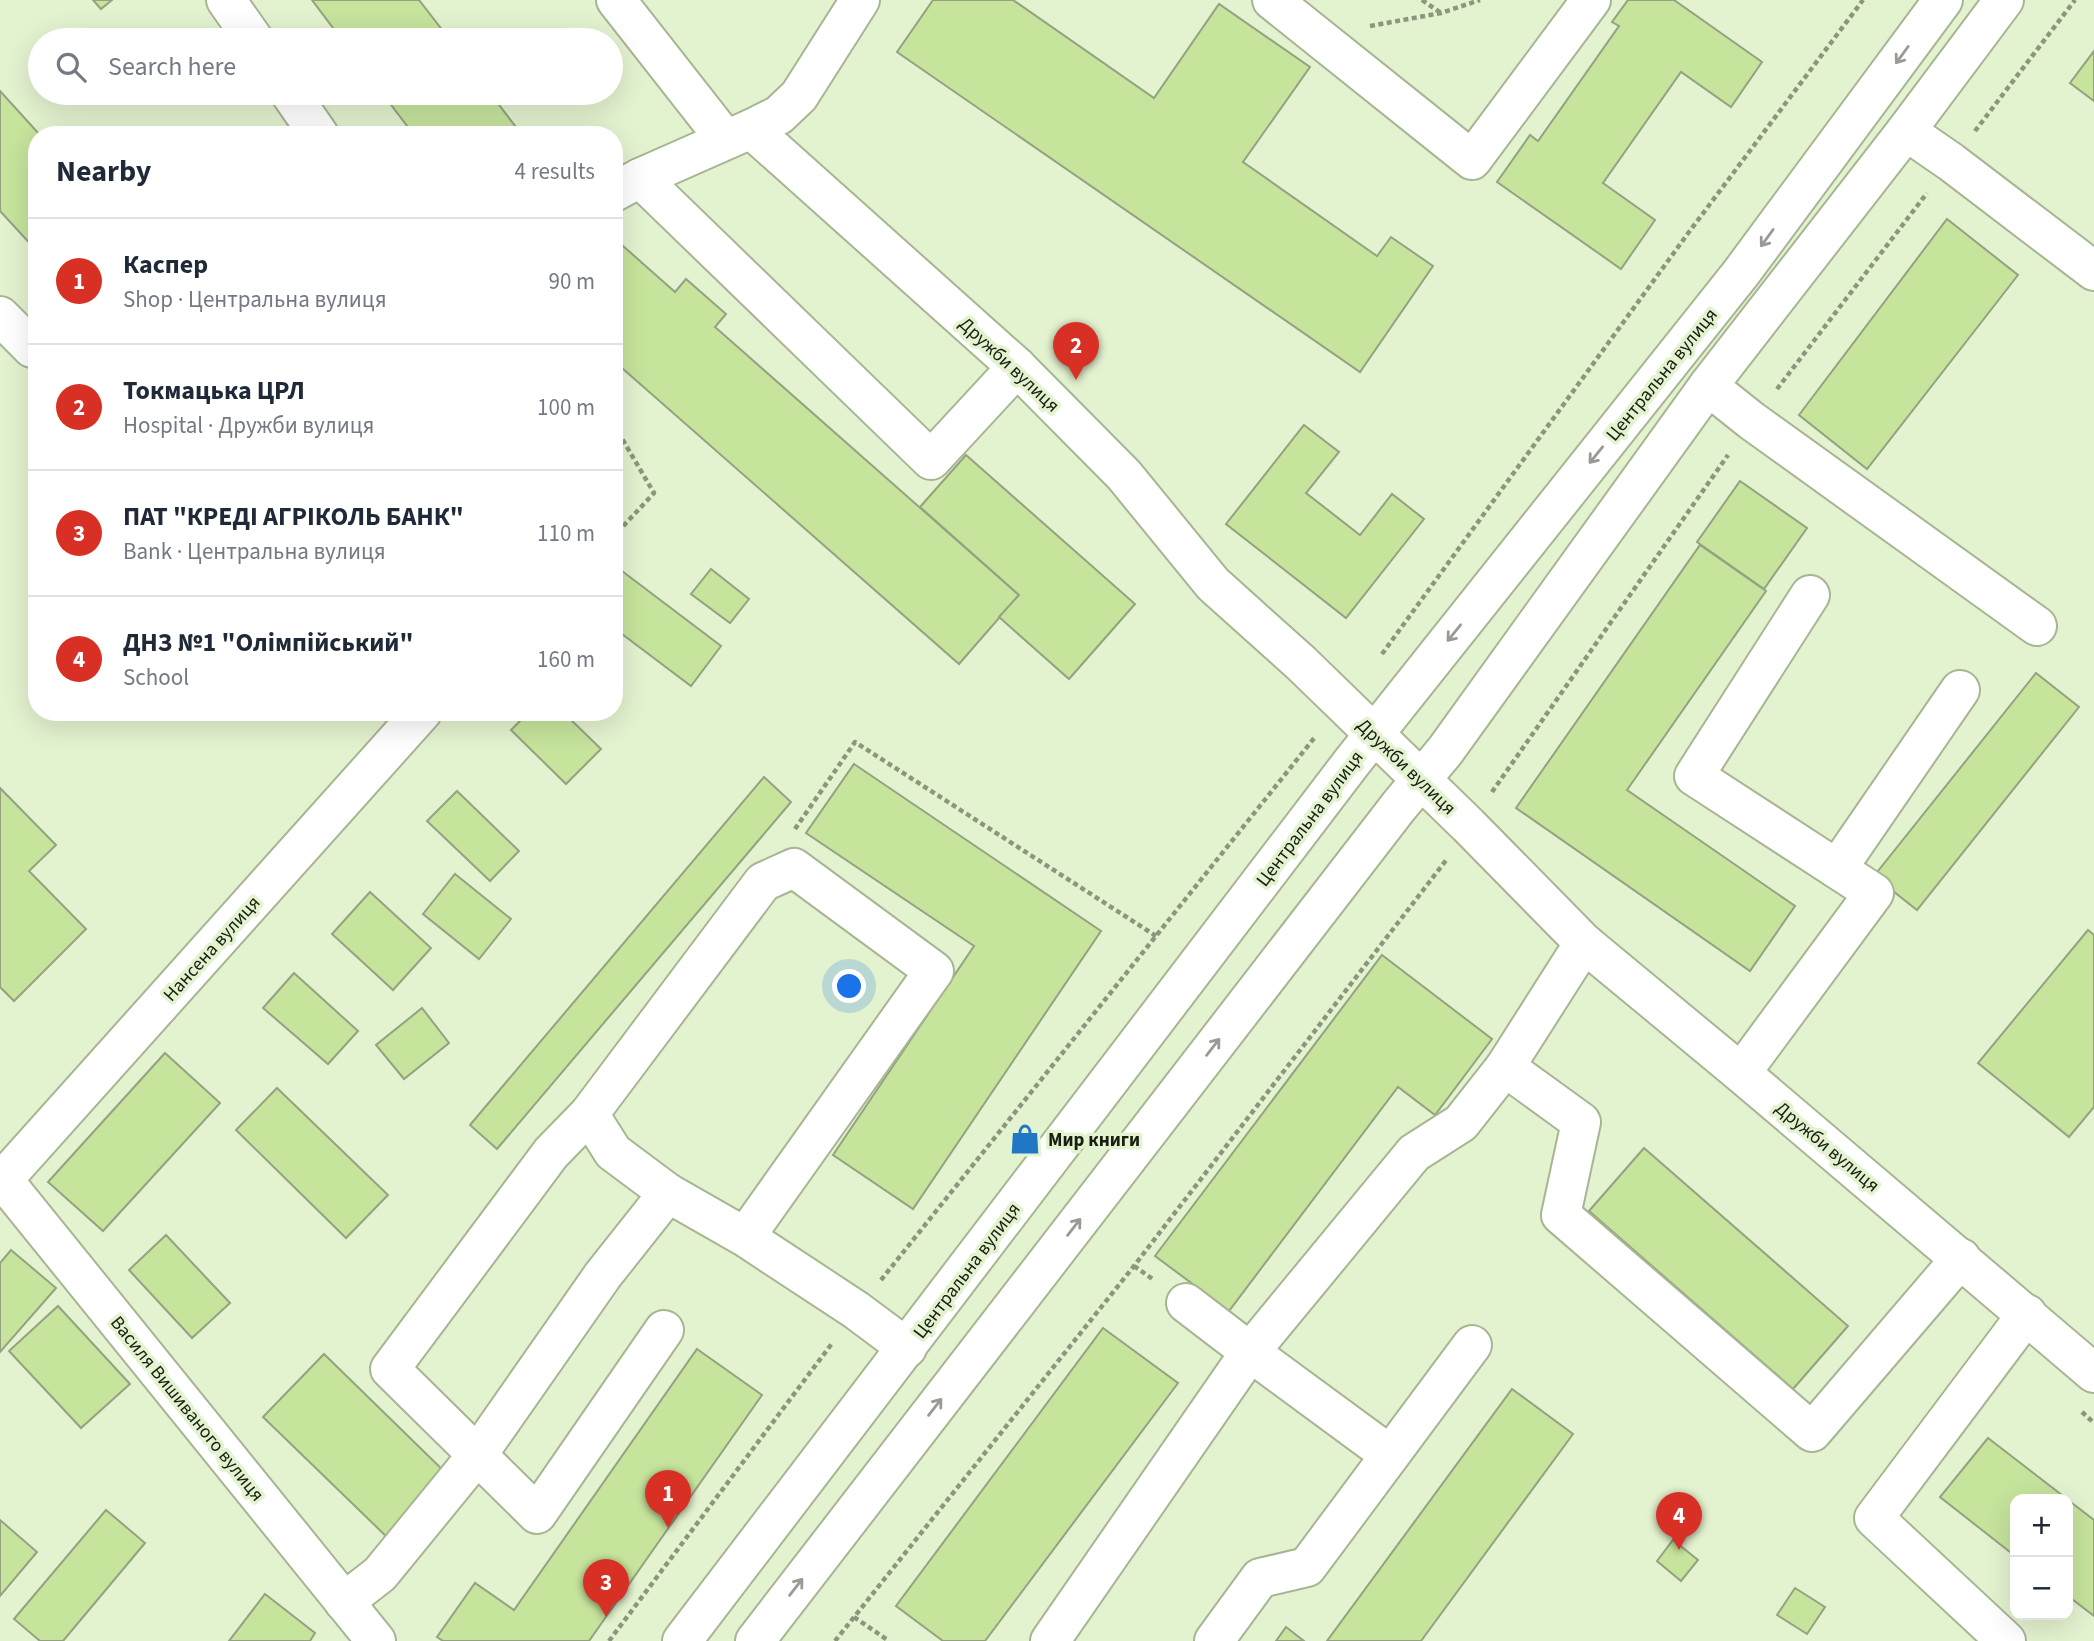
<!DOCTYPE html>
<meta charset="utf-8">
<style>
body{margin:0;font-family:"Source Sans 3",sans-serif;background:#f2f2f3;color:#1f2937}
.controls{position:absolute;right:21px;bottom:21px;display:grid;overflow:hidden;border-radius:14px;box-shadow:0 7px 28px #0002}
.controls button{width:63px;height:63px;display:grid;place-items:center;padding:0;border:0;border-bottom:2px solid #e0e1e3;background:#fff;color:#1f2937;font:35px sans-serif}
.you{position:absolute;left:850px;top:987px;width:24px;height:24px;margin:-18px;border:5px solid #fff;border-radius:50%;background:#1a73e8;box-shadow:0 0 0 10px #1a73e833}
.badge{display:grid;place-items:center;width:46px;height:46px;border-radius:50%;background:#d93025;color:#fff;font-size:23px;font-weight:700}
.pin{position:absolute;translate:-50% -58px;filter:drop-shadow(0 2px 4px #0008)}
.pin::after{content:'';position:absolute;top:37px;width:24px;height:21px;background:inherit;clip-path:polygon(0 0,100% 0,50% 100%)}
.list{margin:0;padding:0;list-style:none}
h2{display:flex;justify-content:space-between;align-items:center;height:91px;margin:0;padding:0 28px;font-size:30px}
h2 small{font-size:23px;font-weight:400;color:#747a83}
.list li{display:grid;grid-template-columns:46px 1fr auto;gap:21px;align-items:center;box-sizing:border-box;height:126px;padding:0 28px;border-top:2px solid #e0e1e3}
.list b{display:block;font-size:26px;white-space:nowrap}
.list p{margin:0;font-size:23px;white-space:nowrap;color:#747a83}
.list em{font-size:23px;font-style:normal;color:#747a83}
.icon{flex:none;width:38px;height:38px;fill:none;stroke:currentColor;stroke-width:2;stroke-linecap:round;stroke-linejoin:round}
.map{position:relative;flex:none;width:2094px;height:1641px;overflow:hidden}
.search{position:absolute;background:#fff;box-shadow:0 7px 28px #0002;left:28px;top:28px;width:595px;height:77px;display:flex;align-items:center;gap:18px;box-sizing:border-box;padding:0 24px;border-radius:38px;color:#747a83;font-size:26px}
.panel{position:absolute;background:#fff;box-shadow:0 7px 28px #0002;left:28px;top:126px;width:595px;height:595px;border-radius:28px}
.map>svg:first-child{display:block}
</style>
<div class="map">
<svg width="2094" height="1641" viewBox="0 0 2094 1641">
<rect width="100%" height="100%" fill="#e3f2cf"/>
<g fill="#c6e49c" stroke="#94a281" stroke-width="2">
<polygon points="93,0 112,0 101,9"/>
<polygon points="312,0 419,0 450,40 342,40"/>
<polygon points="933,0 1013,0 1154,98 1219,4 1310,67 1243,162 1377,256 1391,237 1433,266 1360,372 897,52"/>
<polygon points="1628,0 1674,0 1762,62 1731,107 1681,72 1603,183 1655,220 1621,269 1497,182 1530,135 1538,141 1619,26 1612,22"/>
<polygon points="2094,51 2094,101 2070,83"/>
<polygon points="0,91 40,135 37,135 35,249 0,211"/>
<polygon points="382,93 490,93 522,135 414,135"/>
<polygon points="1947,219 2018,275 1867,469 1799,415"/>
<polygon points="614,238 675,292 686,279 726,314 715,327 1019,595 959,664 614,361"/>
<polygon points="1304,425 1339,452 1306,493 1360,535 1392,494 1424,519 1346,618 1226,524"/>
<polygon points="966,455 1135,604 1069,679 999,617 1019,595 920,507"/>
<polygon points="1740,481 1807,528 1764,589 1697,542"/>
<polygon points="1700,545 1766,591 1627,790 1795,906 1750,971 1516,808"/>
<polygon points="711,569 749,599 730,623 691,594"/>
<polygon points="622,571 721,646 691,686 614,628 614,582"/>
<polygon points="2036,673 2079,707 1917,910 1874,876"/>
<polygon points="529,712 563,712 601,749 566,784 511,730"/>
<polygon points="854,764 1101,931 913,1209 833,1155 974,946 806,833"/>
<polygon points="764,777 791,802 497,1149 470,1125"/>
<polygon points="0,788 56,845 29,871 86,929 14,1001 0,987"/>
<polygon points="457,791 519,851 490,881 427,821"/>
<polygon points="455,874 511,919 479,959 423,914"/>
<polygon points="370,892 431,948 393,990 332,934"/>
<polygon points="2088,930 2094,935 2094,1107 2069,1137 1978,1063"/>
<polygon points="1382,955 1492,1039 1435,1115 1398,1087 1229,1311 1155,1256"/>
<polygon points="294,973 358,1031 328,1064 263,1008"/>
<polygon points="422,1008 449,1043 404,1079 376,1045"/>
<polygon points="165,1053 220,1103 103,1231 48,1182"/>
<polygon points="277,1088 388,1195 346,1238 236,1130"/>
<polygon points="1644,1148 1848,1326 1793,1389 1589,1211"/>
<polygon points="166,1235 230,1303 192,1338 129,1270"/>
<polygon points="11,1250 56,1288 0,1352 0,1263"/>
<polygon points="58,1306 130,1384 81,1428 9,1351"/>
<polygon points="1103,1328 1178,1383 985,1641 943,1641 896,1606"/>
<polygon points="697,1349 762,1395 589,1641 443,1641 437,1637 475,1583 514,1610"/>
<polygon points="324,1354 450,1477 390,1540 263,1417"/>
<polygon points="1512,1389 1573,1434 1421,1641 1327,1641"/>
<polygon points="1988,1438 2067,1499 2015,1499 2015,1556 1940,1497"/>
<polygon points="2068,1500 2094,1520 2094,1616 2068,1596"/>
<polygon points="106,1510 145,1543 63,1641 40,1641 14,1619"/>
<polygon points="0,1520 37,1552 0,1596"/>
<polygon points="1673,1540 1698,1560 1681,1581 1657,1561"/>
<polygon points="1795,1588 1825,1607 1807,1634 1777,1615"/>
<polygon points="265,1594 315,1633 310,1641 229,1641"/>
<polygon points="1286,1627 1304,1641 1276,1641"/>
</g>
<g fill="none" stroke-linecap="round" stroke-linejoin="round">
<g stroke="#a7b593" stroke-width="42">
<g id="minor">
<polyline points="226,0 254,40"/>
<polyline points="616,0 725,139"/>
<polyline points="1272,0 1472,160 1591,0"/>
<polyline points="290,93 319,135"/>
<polyline points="751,129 1017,367 1124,475 1213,584 1301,663 1468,825 1584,943 1741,1073 2094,1373"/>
<polyline points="1906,131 1951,162 2094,271"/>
<polyline points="640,178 931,460 1017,367"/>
<polyline points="614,192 640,178 751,129 779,115 799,96 860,0"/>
<polyline points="0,316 32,348"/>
<polyline points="1708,386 1752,421 2037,626"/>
<polyline points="1837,869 1960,690"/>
<polyline points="1505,1067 1581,1122 1561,1215 1812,1432 1961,1258"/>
<polyline points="1741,1073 1874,893 1694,776 1810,595"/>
<polyline points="589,1114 551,1153 390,1369 537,1514 664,1330"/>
<polyline points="0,1176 376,1641"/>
<polyline points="0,1183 422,712"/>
<polyline points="745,1237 934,971 794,868 763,882 589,1114 613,1152 668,1193 745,1237 856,1310 907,1348"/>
<polyline points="1186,1303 1250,1352 1390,1455"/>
<polyline points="344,1602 380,1574 478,1454 603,1275 668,1193"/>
<polyline points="682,1641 1352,762 1741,273 1943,0"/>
<polyline points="755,1641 1399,806 1445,751 1708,386 1906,131 2004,0"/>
<polyline points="1050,1641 1250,1352 1414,1153 1461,1123 1505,1067 1584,943"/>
<polyline points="1214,1641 1260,1578 1307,1567 1472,1345"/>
<polyline points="2006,1641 1874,1518 2027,1314"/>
</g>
</g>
<g stroke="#8b967d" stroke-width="4.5" stroke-dasharray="5 3.5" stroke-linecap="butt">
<polyline points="1422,0 1441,13"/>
<polyline points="1370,26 1441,13 1480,0"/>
<polyline points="1975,131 2075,0"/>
<polyline points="1777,389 1927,193"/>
<polyline points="614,425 654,493 614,536"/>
<polyline points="1382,654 1689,232 1863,0"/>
<polyline points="1492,792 1728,455"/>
<polyline points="795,829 855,742 1156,936"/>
<polyline points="1134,1266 1154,1280"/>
<polyline points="881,1280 1315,737"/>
<polyline points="2082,1412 2094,1423"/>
<polyline points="854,1617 889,1641"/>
<polyline points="609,1641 833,1342"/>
<polyline points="835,1641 1134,1266 1447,859"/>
</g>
<use href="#minor" stroke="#fff" stroke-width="38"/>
</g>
<defs><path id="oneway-shaft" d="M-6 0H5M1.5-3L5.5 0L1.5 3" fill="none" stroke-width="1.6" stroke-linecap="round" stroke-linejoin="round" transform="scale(1.75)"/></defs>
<g stroke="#989a94">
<use href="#oneway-shaft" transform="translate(1902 55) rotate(126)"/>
<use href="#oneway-shaft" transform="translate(1767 238) rotate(126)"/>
<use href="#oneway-shaft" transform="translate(1596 455) rotate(129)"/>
<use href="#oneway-shaft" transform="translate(1454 633) rotate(129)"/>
<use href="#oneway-shaft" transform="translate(1213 1047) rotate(-52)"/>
<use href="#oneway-shaft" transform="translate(1074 1227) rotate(-52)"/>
<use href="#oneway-shaft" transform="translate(935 1407) rotate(-52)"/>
<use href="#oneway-shaft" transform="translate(796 1587) rotate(-52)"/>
</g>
<defs>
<g id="shop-bare" transform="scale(2.415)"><path d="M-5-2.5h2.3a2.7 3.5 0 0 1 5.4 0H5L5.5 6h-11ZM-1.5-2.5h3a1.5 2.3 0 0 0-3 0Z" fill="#2078c5" stroke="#e3f2cf" stroke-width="2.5" paint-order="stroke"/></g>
</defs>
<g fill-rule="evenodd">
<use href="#shop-bare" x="1025" y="1139"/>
</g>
<g text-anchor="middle" stroke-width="7" stroke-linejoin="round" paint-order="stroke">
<g font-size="19" fill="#191e11" stroke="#e3f2cf">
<text transform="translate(1010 364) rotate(43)" y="7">Дружби вулиця</text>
<text transform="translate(1661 374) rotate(-51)" y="7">Центральна вулиця</text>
<text transform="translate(1407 766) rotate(44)" y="7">Дружби вулиця</text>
<text transform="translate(1309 818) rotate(-53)" y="7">Центральна вулиця</text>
<text transform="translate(211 948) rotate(-48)" y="7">Нансена вулиця</text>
<text transform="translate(1828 1146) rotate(40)" y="7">Дружби вулиця</text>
<text transform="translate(966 1270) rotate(-53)" y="7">Центральна вулиця</text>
<text transform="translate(188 1408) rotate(51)" y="7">Василя Вишиваного вулиця</text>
</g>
<g font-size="19" font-weight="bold" fill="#191e11" stroke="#e3f2cf" text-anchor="start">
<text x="1048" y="1146">Мир книги</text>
</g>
</g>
</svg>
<div class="controls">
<button>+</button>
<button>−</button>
</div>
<div class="you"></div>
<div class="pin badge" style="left:668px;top:1528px">1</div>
<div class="pin badge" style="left:1076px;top:380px">2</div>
<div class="pin badge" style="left:606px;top:1617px">3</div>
<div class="pin badge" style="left:1679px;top:1550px">4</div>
<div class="search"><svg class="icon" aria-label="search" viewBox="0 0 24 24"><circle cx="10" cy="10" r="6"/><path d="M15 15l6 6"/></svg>Search here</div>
<section class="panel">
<h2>Nearby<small>4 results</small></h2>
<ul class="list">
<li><span class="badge">1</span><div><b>Каспер</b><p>Shop · Центральна вулиця</p></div><em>90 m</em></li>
<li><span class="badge">2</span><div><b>Токмацька ЦРЛ</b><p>Hospital · Дружби вулиця</p></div><em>100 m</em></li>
<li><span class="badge">3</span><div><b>ПАТ &quot;КРЕДI АГРIКОЛЬ БАНК&quot;</b><p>Bank · Центральна вулиця</p></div><em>110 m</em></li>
<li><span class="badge">4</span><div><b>ДНЗ №1 &quot;Олімпійський&quot;</b><p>School</p></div><em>160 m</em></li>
</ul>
</section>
</div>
